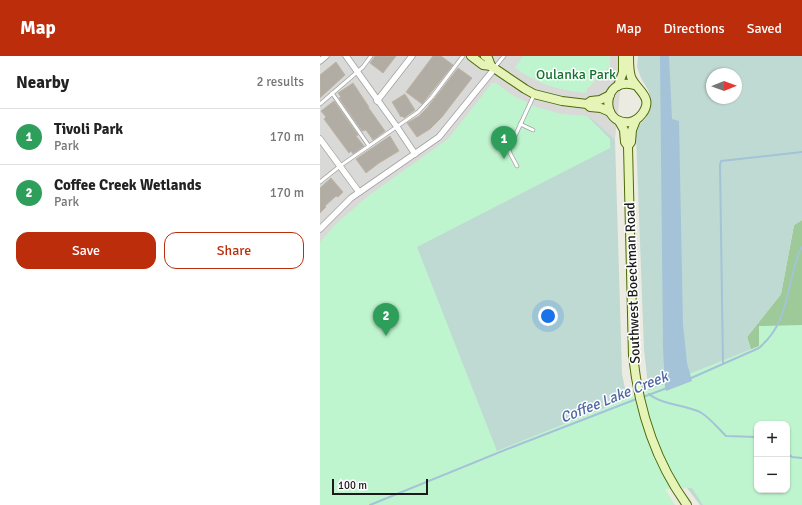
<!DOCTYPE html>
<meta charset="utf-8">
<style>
body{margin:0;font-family:Signika,sans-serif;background:#f6f6f6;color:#222}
.controls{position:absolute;right:12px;bottom:12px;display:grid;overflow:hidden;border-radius:8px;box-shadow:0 1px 3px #0004}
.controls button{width:36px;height:36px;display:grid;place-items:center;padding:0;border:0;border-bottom:1px solid #e0e0e0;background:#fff;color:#222;font:20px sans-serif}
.compass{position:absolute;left:386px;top:12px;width:36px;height:36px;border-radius:50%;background:#fff;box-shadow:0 1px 3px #0004;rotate:89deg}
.scale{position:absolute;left:12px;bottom:10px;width:96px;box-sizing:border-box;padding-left:4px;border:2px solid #1b1b1b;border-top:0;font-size:11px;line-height:14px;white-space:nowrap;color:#1b1b1b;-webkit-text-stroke:3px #fff;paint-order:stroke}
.you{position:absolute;left:228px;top:260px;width:14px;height:14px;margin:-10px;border:3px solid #fff;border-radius:50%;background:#1a73e8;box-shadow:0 0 0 6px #1a73e833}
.badge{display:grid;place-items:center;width:26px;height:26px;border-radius:50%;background:#bc2d0b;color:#fff;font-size:13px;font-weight:700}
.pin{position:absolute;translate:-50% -33px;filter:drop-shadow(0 1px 2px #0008)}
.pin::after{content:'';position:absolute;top:21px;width:14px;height:12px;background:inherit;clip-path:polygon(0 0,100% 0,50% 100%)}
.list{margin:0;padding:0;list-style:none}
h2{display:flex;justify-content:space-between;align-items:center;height:52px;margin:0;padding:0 16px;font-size:17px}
h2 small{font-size:13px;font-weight:400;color:#767676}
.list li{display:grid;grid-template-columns:26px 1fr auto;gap:12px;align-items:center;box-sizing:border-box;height:56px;padding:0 16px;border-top:1px solid #e0e0e0}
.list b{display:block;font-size:15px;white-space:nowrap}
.list p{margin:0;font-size:13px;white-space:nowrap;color:#767676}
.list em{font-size:13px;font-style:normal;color:#767676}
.actions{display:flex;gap:8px;padding:12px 16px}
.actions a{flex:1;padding:9px 0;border:1px solid #bc2d0b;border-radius:12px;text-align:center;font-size:14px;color:#bc2d0b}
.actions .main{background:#bc2d0b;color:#fff}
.map{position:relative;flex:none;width:482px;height:449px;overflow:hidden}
header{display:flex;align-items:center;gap:24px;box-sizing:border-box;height:56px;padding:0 20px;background:#bc2d0b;color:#fff}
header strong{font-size:19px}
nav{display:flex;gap:22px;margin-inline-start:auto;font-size:14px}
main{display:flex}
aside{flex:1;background:#fff}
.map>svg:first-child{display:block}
</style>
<header>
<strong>Map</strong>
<nav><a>Map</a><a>Directions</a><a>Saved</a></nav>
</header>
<main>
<aside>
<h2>Nearby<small>2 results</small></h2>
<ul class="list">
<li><span class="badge" style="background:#2e9e5b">1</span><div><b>Tivoli Park</b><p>Park</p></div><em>170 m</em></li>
<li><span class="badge" style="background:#2e9e5b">2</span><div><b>Coffee Creek Wetlands</b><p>Park</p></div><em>170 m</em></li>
</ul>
<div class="actions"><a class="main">Save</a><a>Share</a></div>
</aside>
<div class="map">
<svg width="482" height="449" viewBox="0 0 482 449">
<rect width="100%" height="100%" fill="#ecebe1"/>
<polygon fill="#d9d9d8" points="0,0 304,0 295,83 270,61 0,206"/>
<polygon fill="#9dca98" points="482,164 482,388 467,368 452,362 427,281 461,238 474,169"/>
<g fill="#bfdad3" fill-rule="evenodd">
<path d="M318 0H482V164L474 169 461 238 427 281 452 361 437 368V434H467L482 449H380L358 420 329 338 324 294 316 80 318 70 326 62 330 53 331 43 328 34 321 22 317 11ZM392 18H416V42H392Z"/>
<polygon points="270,61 295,83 302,318 316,386 0,449 0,206"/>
</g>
<g fill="#bff5ce" fill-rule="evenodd">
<path d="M203 0H290V10L267 33 266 37C240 35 216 27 195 12Z"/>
<path d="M172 27H176L192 39 216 51 241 58 267 60 290 83V92L97 191 177 395 439 290V270L482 269V449H383L372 432 345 433 355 449H0V186L17 167 48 140 128 83ZM437 368H467V434H437Z"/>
</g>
<polygon fill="#a4c2d8" points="340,0 349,0 352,63 359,65 363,269 367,307 372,325 346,335 345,332 343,291"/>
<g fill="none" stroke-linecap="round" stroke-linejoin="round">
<g stroke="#a4c2d8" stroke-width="2">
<polyline points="403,308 400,109 401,105 482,96"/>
<path d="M369 323 439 292C464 270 465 247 473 217 475 208 477 199 482 191"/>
<path d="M329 338C340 348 365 349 380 356 389 361 398 372 406 380L437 381"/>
<polyline points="323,341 347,332"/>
<polyline points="467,397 472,401 482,402"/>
<polyline points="50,449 190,392 319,342"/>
</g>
</g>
<g fill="#b2ada4" stroke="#bdb4a5">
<polygon points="55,0 76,0 63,17 50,7"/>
<polygon points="113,0 121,0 133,9 102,48 86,36"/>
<polygon points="16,6 25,19 0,42 0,19"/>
<polygon points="138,12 152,22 122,61 110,73 97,81 87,67 99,60 107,52"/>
<polygon points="33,27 49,51 48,51 65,75 53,84 46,74 42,75 19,42 21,41 18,37"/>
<polygon points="85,38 95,54 84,62 82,60 81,61 72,46"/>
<polygon points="14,45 38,79 36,80 44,90 33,98 31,95 29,97 4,63 6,61 1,55"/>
<polygon points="70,80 79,95 59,107 46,117 36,103"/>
<polygon points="11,122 23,136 18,141 16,140 5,150 6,151 0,157 0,132"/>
</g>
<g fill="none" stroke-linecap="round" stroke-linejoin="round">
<g stroke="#a2a2a2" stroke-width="4.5">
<g id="lane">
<polyline points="175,11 184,0"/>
<polyline points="12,37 49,90"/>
<polyline points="0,48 43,11 51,0"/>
<polyline points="200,68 213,74"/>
<polyline points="197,110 190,97 189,93 214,39"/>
<polyline points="0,126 20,110 98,56 112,41 143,0"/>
</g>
</g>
<g stroke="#a2a2a2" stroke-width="7">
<g id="street">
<polyline points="26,0 77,71 95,98"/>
<polyline points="0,5 6,0"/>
<polyline points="57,45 92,0"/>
<polyline points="0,83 39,136"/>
<polyline points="0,173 31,142 119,81 175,12"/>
</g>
</g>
<g stroke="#4d6a0b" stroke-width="10">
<g id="secondary">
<polyline points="151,0 163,9 171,10 205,33 214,38 242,45 267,48 270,51 281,52 290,56"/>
<polyline points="165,0 168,2 171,10"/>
<path d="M309 0C309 7 309 15 311 21 316 34 335 41 322 58 319 62 315 65 310 66 279 70 282 19 314 29"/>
<polyline points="298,30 303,16 303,0"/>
<polyline points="267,48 271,45 280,44 290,39"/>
<path d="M316 64 312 74 311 86 308 90 313 300C319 354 335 405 367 449"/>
<polyline points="299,65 304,74 305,86 308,90"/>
</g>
</g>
<use href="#lane" stroke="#fff" stroke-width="3"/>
<use href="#street" stroke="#fff" stroke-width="5.5"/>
<use href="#secondary" stroke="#e6f5b7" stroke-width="8"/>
</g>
<g text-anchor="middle" stroke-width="3" stroke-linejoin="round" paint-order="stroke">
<g font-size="14" fill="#11722c" stroke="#fff">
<text x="256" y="23">Oulanka Park</text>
</g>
<g font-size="14" fill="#1b1b1b" stroke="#fff">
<text transform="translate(312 227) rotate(-92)" y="5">Southwest Boeckman Road</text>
</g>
<g font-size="15" font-style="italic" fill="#4e69a5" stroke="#fff">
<text transform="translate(294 341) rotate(-22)" y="5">Coffee Lake Creek</text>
</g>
</g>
</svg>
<div class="controls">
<button>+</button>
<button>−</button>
</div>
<svg class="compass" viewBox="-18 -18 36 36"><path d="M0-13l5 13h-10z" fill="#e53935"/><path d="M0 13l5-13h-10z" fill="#767676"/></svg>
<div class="scale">100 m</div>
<div class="you"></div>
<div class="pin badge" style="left:184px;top:103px;background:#2e9e5b">1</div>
<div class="pin badge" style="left:66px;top:280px;background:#2e9e5b">2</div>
</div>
</main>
